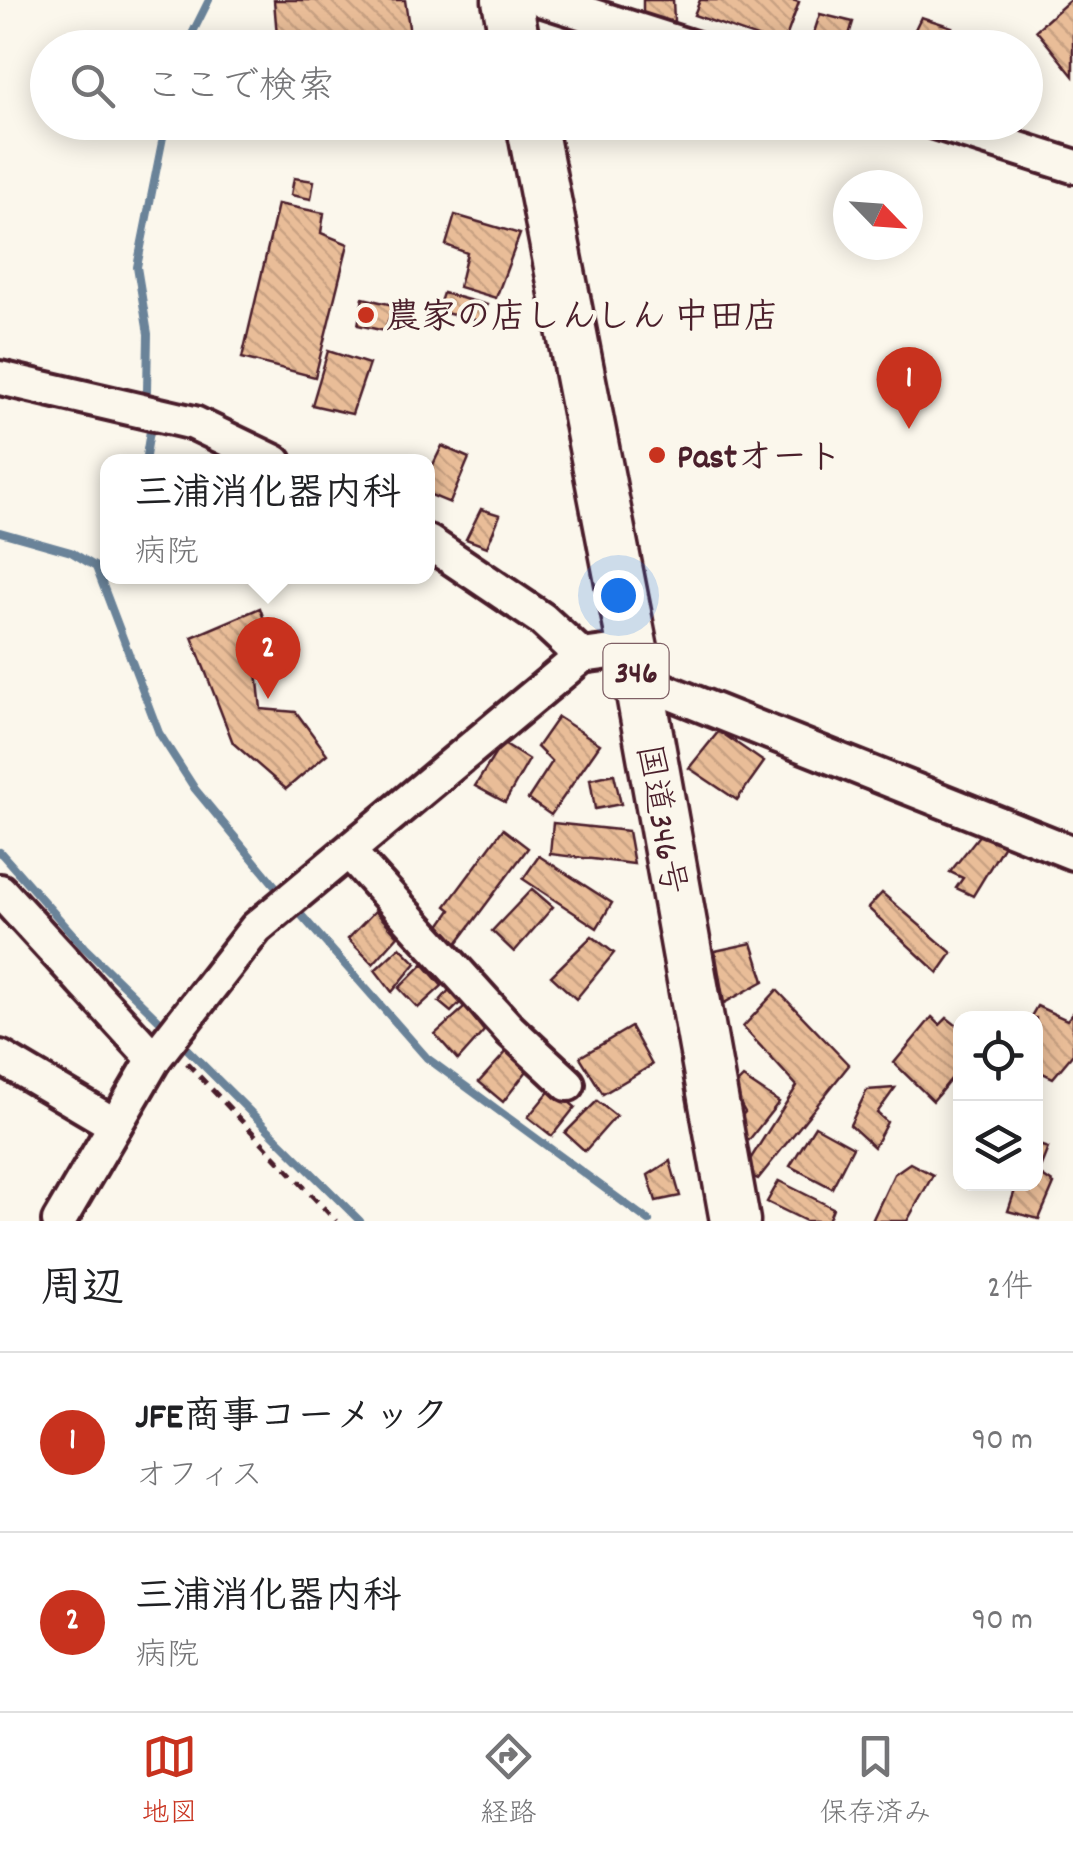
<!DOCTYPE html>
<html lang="ja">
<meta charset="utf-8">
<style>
body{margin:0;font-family:Dekko,"Klee One",sans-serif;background:#f6f6f6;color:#202124}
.controls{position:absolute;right:30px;bottom:30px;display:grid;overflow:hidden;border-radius:20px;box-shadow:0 5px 25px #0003}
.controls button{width:90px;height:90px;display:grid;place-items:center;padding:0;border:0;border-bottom:2px solid #e0e0e0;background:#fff;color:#202124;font:50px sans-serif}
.compass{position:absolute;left:833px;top:170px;width:90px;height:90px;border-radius:50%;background:#fff;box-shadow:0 5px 25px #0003;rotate:115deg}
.you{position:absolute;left:618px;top:595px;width:35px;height:35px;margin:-25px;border:8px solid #fff;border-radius:50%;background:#1a73e8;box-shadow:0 0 0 15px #1a73e833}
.badge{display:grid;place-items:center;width:65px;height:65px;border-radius:50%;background:#c8321e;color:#fff;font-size:32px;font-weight:700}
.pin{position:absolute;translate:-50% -82px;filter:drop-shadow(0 2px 5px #0008)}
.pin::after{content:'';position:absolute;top:52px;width:35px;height:30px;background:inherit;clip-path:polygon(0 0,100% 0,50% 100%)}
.popup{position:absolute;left:100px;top:454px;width:335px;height:130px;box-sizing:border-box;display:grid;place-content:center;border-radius:20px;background:#fff;filter:drop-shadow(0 2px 8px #0005);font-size:32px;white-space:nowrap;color:#757577}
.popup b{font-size:38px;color:#202124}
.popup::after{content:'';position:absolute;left:50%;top:100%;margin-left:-20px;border:20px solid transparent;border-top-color:#fff}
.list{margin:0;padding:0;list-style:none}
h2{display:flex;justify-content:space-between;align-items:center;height:130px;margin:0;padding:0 40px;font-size:42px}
h2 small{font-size:32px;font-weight:400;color:#757577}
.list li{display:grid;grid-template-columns:65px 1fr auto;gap:30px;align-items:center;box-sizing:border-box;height:180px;padding:0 40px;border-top:2px solid #e0e0e0}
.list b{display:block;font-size:38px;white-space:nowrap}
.list p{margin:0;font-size:32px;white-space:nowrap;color:#757577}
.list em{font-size:32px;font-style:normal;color:#757577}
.icon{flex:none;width:55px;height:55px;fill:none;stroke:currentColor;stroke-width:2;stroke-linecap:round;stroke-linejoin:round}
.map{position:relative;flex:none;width:1073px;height:1221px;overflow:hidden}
.search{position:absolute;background:#fff;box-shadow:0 5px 25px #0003;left:30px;right:30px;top:30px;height:110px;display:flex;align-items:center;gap:25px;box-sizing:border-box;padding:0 35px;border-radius:55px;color:#757577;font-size:38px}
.sheet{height:490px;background:#fff}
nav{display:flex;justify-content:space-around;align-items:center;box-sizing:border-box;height:140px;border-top:2px solid #e0e0e0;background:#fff;font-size:28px;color:#757577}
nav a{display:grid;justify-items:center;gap:5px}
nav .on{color:#c8321e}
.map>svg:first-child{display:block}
</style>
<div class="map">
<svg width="1073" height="1221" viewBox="0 0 1073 1221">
<defs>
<pattern id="building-back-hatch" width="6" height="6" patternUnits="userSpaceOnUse" patternTransform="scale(2.5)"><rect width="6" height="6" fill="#e9bd98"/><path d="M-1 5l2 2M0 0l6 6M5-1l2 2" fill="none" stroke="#c9a283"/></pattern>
</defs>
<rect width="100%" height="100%" fill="#fbf7ec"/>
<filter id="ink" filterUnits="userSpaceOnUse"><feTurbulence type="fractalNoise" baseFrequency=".01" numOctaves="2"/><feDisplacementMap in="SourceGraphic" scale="20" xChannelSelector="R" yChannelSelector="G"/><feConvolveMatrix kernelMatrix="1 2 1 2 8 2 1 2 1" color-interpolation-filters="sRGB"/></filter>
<g filter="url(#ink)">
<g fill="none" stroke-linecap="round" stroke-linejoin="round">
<g stroke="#6b8399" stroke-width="8">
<polyline points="185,48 209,0"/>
<polyline points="147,391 148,334 137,267 166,122"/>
<polyline points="145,462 151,425"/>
<polyline points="0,532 71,552 96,567 159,733 195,789 282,894"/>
<polyline points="0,852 84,947 166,1027"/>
<polyline points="295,908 427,1058 649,1221"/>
<polyline points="179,1041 360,1221"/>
</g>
</g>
<g fill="url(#building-back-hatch)" stroke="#4a1f2b" stroke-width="2.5">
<polygon points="274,0 405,0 412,48 259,48 257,39 277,36"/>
<polygon points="643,0 673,0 674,21 643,22"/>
<polygon points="700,0 792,0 799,2 783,46 694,15"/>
<polygon points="1070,0 1073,0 1073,76 1036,30"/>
<polygon points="820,14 853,22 845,48 809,48"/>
<polygon points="921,17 952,27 943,48 906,48"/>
<polygon points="294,178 314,181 311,199 291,195"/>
<polygon points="278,204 324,213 321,233 348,244 315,377 242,358"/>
<polygon points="455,215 520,234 496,298 459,287 467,253 446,245"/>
<polygon points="443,293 487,305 483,322 437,311"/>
<polygon points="363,298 393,305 385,331 358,325"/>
<polygon points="328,351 369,364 352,414 312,405"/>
<polygon points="442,446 469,458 450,503 428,494 428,475"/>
<polygon points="481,509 500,515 487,547 466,539"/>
<polygon points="260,608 273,646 256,663 261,709 296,712 327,754 286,789 233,743 192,637"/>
<polygon points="558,717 600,744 551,815 528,799 552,762 537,747"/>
<polygon points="719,731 764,762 737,800 689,768"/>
<polygon points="502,743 529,760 505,802 475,786"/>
<polygon points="614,774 621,804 595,809 590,779"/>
<polygon points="553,823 628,831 634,864 550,854"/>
<polygon points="503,829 528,848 455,946 437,930 451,910 446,906"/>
<polygon points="981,833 1004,845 973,896 956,888 963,878 950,872"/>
<polygon points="539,856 612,903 597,928 523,879"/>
<polygon points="532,889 553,907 514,952 492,931"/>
<polygon points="882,893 952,953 938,973 868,908"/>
<polygon points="375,911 398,936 373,964 348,939"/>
<polygon points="592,936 614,953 576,999 551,976"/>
<polygon points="752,943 764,981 724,1003 715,951"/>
<polygon points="400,947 416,963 392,992 375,970"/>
<polygon points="423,964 442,986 418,1008 399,988"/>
<polygon points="454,984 467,996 451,1012 439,1002"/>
<polygon points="777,990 849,1065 758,1179 742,1172 797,1086 743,1027"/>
<polygon points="1037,1006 1067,1020 1073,1013 1073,1054 1053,1078 1036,1070 1036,1018 1030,1018"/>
<polygon points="465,1007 484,1031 458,1060 435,1034"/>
<polygon points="932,1017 940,1025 947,1018 960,1028 960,1068 933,1101 894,1063"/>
<polygon points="631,1027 652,1065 603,1094 580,1057"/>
<polygon points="509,1049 530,1067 503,1102 479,1082"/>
<polygon points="743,1078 779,1102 749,1140 732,1127 745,1112 732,1089"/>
<polygon points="552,1088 575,1107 552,1136 528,1117"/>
<polygon points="895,1088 877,1113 887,1122 874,1147 850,1125 867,1090"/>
<polygon points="597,1101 616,1116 585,1151 565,1133"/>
<polygon points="815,1126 853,1147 832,1188 790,1166"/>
<polygon points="1036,1144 1048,1148 1038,1173 1054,1184 1039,1219 1008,1211 1017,1184 1036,1184"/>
<polygon points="670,1161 680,1196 656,1201 648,1175"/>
<polygon points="910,1163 933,1175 907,1221 872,1221 894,1174"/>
<polygon points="779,1181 833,1208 828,1221 806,1221 767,1202"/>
</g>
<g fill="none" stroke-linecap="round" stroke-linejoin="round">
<g stroke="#4a1f2b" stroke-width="40">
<g id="minor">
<polyline points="543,0 694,48"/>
<polyline points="934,122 1073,166"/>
<polyline points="0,378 194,423 275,462"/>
<polyline points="428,542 542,619 582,656"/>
<polyline points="638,680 1073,853"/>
<polyline points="350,853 510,1030 568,1084"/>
<polyline points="0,891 154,1059"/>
<polyline points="0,1057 115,1125"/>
<polyline points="59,1221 154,1059 256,928 582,656 633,649"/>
</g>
</g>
<g stroke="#4a1f2b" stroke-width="55">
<g id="highway">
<polyline points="507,0 516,48"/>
<polyline points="531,122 633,649 735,1221"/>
</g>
</g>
<polyline stroke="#4a1f2b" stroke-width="5" stroke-dasharray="10 8" stroke-linecap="butt" points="187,1063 336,1221"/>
<use href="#minor" stroke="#fbf7ec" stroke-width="32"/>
<use href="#highway" stroke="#fbf7ec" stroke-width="48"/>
</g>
</g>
<g fill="#c8321e" stroke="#fbf7ec" stroke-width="4">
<circle cx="366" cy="315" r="10"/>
<circle cx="657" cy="455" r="10"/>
</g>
<g text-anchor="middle" stroke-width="8" stroke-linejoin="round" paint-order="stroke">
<rect fill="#fbf7ec" stroke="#7f6065" stroke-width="2.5" x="603.5" y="644" width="65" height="54" rx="8"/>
<g font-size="32" font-weight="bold" fill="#4a1f2b">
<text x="636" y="682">346</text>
</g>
<g font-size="35" font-weight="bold" fill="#4a1f2b" stroke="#fbf7ec" text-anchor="start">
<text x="386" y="327">農家の店しんしん 中田店</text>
<text x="677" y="467">Pastオート</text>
</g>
<g font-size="35" fill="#4a1f2b" stroke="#fbf7ec">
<text transform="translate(663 819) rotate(80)" y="12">国道346号</text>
</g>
</g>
</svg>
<div class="controls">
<button><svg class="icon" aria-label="locate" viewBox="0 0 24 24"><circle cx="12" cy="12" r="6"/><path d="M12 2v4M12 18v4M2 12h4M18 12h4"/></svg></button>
<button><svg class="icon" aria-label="layers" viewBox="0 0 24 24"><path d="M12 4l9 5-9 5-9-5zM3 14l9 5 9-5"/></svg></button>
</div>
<svg class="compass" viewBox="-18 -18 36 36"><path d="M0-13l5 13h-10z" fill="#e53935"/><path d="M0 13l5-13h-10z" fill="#757577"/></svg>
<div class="you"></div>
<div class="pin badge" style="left:909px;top:429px">1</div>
<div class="pin badge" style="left:268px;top:699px">2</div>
<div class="popup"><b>三浦消化器内科</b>病院</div>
<div class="search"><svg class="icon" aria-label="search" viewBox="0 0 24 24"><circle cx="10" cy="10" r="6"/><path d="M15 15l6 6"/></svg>ここで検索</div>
</div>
<section class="sheet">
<h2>周辺<small>2件</small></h2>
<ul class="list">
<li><span class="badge">1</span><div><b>JFE商事コーメック</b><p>オフィス</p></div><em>90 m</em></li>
<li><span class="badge">2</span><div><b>三浦消化器内科</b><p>病院</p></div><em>90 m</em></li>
</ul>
</section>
<nav>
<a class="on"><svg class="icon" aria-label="map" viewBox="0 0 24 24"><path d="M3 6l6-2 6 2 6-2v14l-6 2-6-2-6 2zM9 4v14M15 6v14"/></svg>地図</a>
<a><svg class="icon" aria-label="directions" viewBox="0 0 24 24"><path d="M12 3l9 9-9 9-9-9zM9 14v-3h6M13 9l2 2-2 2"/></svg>経路</a>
<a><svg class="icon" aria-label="saved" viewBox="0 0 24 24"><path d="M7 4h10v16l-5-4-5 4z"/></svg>保存済み</a>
</nav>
